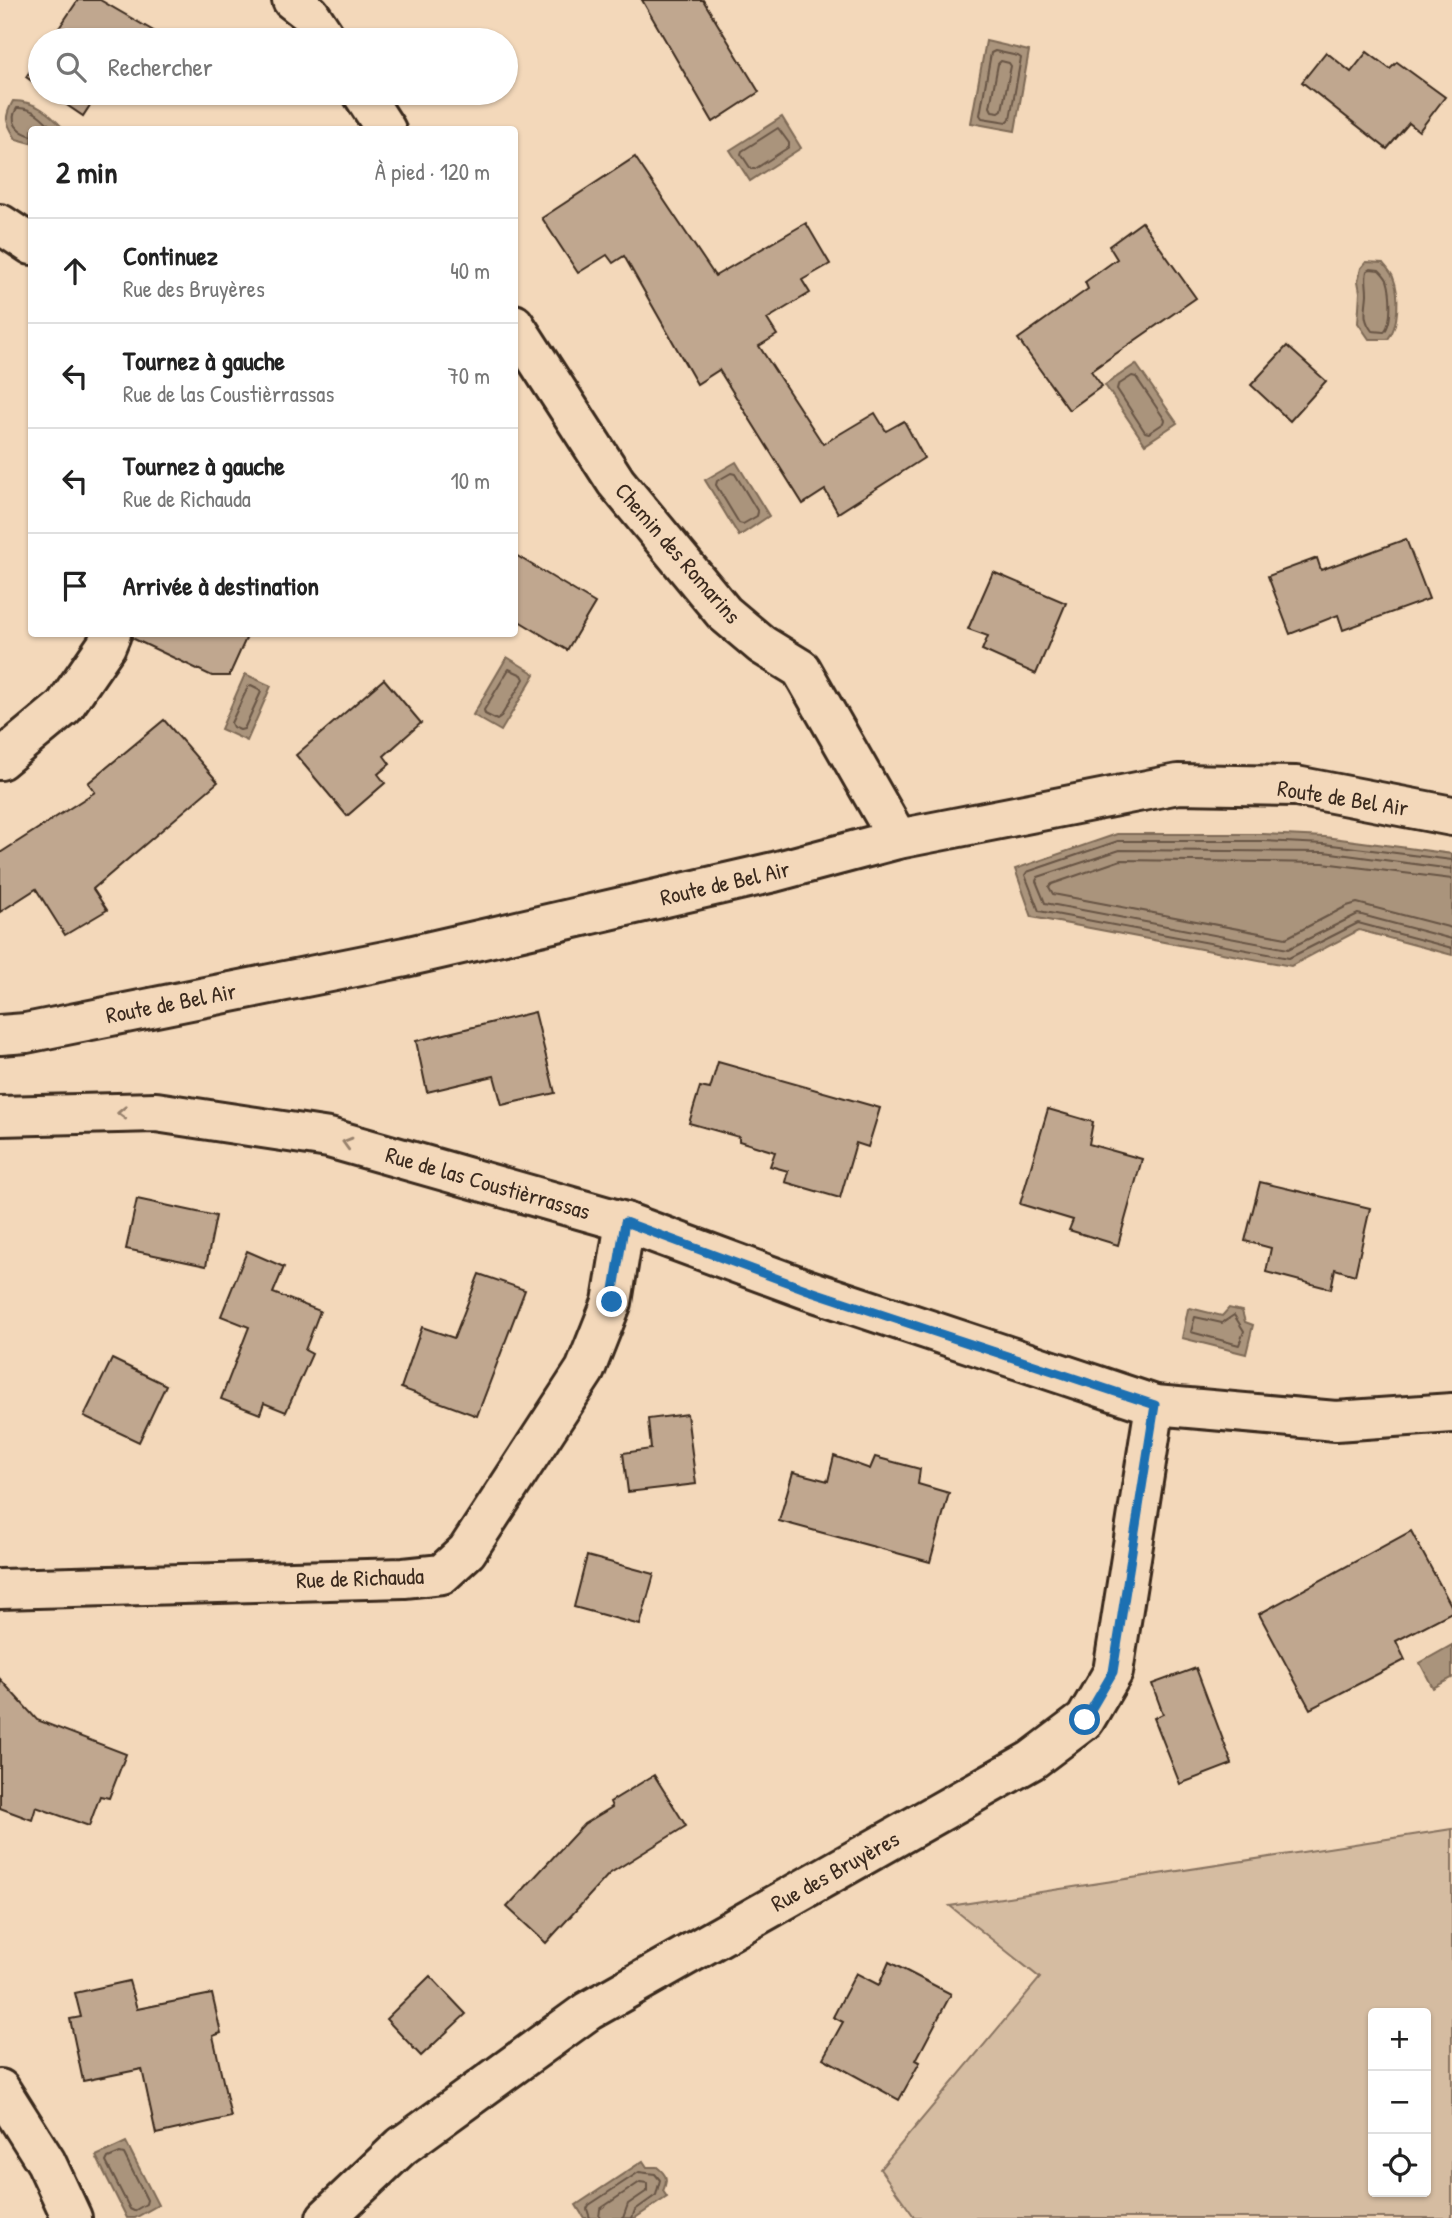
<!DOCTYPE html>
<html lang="fr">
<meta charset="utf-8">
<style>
body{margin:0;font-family:"Patrick Hand",sans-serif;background:#f2f2f2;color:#222}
.controls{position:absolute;right:21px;bottom:21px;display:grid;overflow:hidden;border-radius:7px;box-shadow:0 2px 5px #0004}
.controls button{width:63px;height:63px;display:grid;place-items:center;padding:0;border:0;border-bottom:2px solid #e0e0e0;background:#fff;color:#222;font:35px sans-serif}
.stop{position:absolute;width:21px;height:21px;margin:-16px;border:5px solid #1f6fb2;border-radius:50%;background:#fff}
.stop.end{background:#1f6fb2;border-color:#fff;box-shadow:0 2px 7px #0008}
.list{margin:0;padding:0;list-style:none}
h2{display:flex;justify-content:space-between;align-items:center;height:91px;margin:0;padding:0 28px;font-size:30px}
h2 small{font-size:23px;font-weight:400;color:#767676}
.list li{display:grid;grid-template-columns:46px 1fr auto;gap:21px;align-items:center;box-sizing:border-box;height:105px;padding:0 28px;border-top:2px solid #e0e0e0}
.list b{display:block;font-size:26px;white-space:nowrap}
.list p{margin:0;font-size:23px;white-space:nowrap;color:#767676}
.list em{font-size:23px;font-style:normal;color:#767676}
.icon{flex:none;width:38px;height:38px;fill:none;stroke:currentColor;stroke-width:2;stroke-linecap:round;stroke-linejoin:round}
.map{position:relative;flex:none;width:1452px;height:2218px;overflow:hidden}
.search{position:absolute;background:#fff;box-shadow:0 2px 5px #0004;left:28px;top:28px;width:490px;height:77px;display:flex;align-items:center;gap:18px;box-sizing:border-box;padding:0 24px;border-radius:38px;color:#767676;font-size:26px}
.panel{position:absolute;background:#fff;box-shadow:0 2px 5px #0004;left:28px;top:126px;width:490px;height:511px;border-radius:7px}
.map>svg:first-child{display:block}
</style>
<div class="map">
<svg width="1452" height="2218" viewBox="0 0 1452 2218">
<rect width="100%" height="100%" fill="#f3d8ba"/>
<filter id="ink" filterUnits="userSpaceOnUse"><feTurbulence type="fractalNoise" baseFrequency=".0143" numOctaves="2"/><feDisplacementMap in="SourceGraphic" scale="14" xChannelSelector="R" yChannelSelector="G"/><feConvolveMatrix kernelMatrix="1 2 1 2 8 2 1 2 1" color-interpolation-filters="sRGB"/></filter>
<g filter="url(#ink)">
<path fill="#d5bca1" stroke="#887360" stroke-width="2" fill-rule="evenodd" d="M1452 1829V2218H915L880 2169 1040 1978 950 1906ZM1373 2013H1426V2192H1373Z"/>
<g fill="#aa947c" stroke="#7e6a56" stroke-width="2">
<polygon points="986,41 1029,51 1015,131 971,123"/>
<path d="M13 101C36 101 49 113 64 129L32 130 31 143 16 139C6 122 3 119 13 101Z"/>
<polygon points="782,117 801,148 750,181 730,150"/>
<path d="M1366 262 1383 263C1386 267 1391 272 1393 277 1400 294 1399 326 1388 339H1369L1358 323 1360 292 1358 281 1361 268Z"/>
<polygon points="1136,364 1177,423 1145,444 1105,385"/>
<polygon points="736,462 769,516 739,536 705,480"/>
<polygon points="507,657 535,674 501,731 473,715"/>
<polygon points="245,674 271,686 247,741 221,729"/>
<polygon points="1117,834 1263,834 1325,837 1452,854 1452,955 1359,930 1291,966 1032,917 1015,869"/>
<polygon points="1190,1308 1222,1316 1229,1308 1242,1311 1245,1322 1253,1325 1246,1354 1182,1338 1188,1309"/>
<polygon points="1452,1645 1452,1678 1433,1688 1420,1663"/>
<polygon points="126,2142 158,2205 135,2218 127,2218 96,2156"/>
<path d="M643 2161 647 2167H657C667 2175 668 2179 663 2191L667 2197 635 2218H584L576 2205Z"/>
</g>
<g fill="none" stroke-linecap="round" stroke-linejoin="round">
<g stroke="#675444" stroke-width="2">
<polygon points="995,51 1018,56 1021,58 1010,119 1007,122 982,118 980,115 991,53"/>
<polygon points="1001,61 1009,63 1011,66 1002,110 999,112 992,111 990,107 998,64"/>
<polygon points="778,128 789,143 789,147 755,169 751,169 741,154 742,151"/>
<path d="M32 136C18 132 8 122 17 108 33 107 44 119 54 130"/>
<path d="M1370 269 1379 270C1381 272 1386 278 1387 280 1391 292 1393 323 1384 332L1372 331C1362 318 1366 310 1367 294 1367 285 1365 280 1367 271Z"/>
<polygon points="1132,376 1136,377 1165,420 1164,423 1149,433 1145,432 1117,389 1118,385"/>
<polygon points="731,473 735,474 758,512 757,516 743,524 739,523 716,485 717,481"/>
<polygon points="509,669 522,675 524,679 500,718 497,720 485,714 484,710"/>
<polygon points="251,685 259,689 261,692 244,729 240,730 233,727 231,723 248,687"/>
<polyline points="1452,860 1324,844 1263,841 1118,841 1027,872 1025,875 1039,911 1289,958 1358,923 1452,948"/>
<polyline points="1452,869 1324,852 1120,850 1038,877 1036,881 1045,903 1288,949 1358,914 1452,939"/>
<polyline points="1452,879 1323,863 1121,860 1052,884 1049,887 1053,894 1286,938 1347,906 1357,903 1452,928"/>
<polygon points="1234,1315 1244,1331 1239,1345 1191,1332 1195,1317 1222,1323"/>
<polygon points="120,2153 124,2154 147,2200 146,2204 134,2211 130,2209 106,2162 108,2158"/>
<polyline points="590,2218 587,2209 589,2205 639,2172 655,2174 660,2180 656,2195 635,2210 632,2218"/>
<polyline points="599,2218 600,2209 640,2182 647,2183 647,2191 628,2204 623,2218"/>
</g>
</g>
<g fill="#c0a78f" stroke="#3b2a1e" stroke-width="2">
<polygon points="78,0 100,0 169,40 51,40"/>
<polygon points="642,0 703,0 759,92 713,122"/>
<polygon points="1326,52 1351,72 1367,52 1390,69 1397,62 1445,97 1419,131 1409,123 1387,149 1302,82"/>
<polygon points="40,56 40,87 26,77"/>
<polygon points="49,93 98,93 83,116"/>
<polygon points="635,157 715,276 806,223 830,264 802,280 810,293 767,319 777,335 759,346 823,444 875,413 886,431 904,421 924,458 838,513 825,490 803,504 719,370 697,384 624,256 613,263 607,255 578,273 542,218"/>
<polygon points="1142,222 1196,298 1091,371 1102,386 1069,410 1018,339 1088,289 1085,282 1117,259 1109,246"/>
<polygon points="1287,346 1326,381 1290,421 1251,385"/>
<polygon points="1406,539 1429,599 1343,630 1338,615 1290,634 1268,576 1317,558 1321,570"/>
<polygon points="514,554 595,603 567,650 514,618"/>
<polygon points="993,572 1066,603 1036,674 982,650 988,636 968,629"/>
<polygon points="132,634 248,634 229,676 212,676 132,638"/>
<polygon points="384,679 421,723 384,756 390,764 378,774 385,783 347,816 296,755"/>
<polygon points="164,720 218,782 93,889 107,910 65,935 36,889 0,912 0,853 95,792 88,783"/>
<polygon points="535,1012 555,1093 502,1105 494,1076 427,1092 416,1041"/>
<polygon points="718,1062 880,1108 868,1147 856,1143 840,1198 785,1182 788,1171 770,1166 775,1152 739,1141 739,1137 689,1123 700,1087 710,1089"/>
<polygon points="1048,1109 1093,1122 1089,1144 1142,1159 1118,1245 1069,1230 1073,1220 1020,1204"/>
<polygon points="1260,1182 1370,1208 1355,1275 1335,1269 1331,1289 1266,1272 1271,1248 1245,1241"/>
<polygon points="137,1199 216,1216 206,1266 126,1249"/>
<polygon points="247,1251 284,1267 273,1293 320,1311 305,1350 312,1354 286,1412 264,1403 260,1414 221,1399 249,1327 221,1316"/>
<polygon points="479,1274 525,1290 477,1416 401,1388 422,1327 454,1338"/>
<polygon points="112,1359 166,1385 139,1442 84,1416"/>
<polygon points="687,1414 696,1484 628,1492 623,1453 651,1449 648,1419"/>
<polygon points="834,1456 870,1469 875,1457 920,1469 918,1484 949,1493 930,1562 779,1521 793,1472 828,1481"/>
<polygon points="1411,1531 1452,1607 1452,1612 1396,1641 1405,1660 1310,1709 1259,1614"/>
<polygon points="587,1556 654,1574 640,1625 574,1607"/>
<polygon points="1196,1668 1232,1764 1180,1784 1154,1718 1163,1714 1152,1684"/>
<polygon points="0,1679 37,1720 126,1754 109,1798 100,1796 89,1826 36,1807 32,1820 0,1808"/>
<polygon points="654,1775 686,1826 609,1874 546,1943 507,1907 584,1824 612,1807 610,1802"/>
<polygon points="889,1962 951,1994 916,2060 920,2062 899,2100 823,2058 843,2022 833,2017 856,1973 879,1985"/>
<polygon points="430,1976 466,2014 421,2056 386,2019"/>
<polygon points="129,1981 137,2009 212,1994 221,2033 213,2036 231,2117 156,2134 142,2069 83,2081 70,2019 81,2017 75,1993"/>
</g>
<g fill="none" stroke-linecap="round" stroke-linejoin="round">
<g stroke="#3b2a1e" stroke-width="44">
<g id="minor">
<polyline points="292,0 310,14 327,40"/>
<polyline points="362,93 386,130"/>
<polyline points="0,224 32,245"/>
<polyline points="514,324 616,482 724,613 762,645 801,669 898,839"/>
<polyline points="0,760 64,707 106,646 111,634"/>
<polyline points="0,1116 156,1112 329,1138 625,1222 809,1290 1155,1405 1336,1421 1452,1413"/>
<polyline points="0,1589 404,1578 442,1574 467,1551 585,1370 612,1302 625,1222"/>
<polyline points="0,2089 46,2162 72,2218"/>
<polyline points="326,2218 402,2146 588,2011 1032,1760 1085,1720 1113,1672 1155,1405"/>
</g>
</g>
<g stroke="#3b2a1e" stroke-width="44">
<polyline id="tertiary" points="0,1035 26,1033 405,957 774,872 898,839 1178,784 1296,786 1452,816"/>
</g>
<use href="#minor" stroke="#f3d8ba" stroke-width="38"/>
<use href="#tertiary" stroke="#f3d8ba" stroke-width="38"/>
</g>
<defs><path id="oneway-chevron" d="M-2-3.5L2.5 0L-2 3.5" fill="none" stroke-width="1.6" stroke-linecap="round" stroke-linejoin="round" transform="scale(1.75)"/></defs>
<g stroke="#97816c">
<use href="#oneway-chevron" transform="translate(122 1113) rotate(178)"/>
<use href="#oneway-chevron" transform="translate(347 1143) rotate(-164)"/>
</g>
</g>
<g fill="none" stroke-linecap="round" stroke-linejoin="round" filter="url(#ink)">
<polyline stroke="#1f6fb2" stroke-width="9" points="612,1302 625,1222 808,1290 1155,1405 1113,1672 1085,1720"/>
</g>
<g text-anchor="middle" stroke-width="7" stroke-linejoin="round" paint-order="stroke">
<g font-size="23" fill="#3b2a1e" stroke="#f3d8ba">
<text transform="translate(678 553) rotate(49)" y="8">Chemin des Romarins</text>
<text transform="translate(1343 798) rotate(9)" y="8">Route de Bel Air</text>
<text transform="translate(725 883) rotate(-13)" y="8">Route de Bel Air</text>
<text transform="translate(171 1003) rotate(-11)" y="8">Route de Bel Air</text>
<text transform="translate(488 1183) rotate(16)" y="8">Rue de las Coustièrrassas</text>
<text transform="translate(360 1578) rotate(-2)" y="8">Rue de Richauda</text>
<text transform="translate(835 1871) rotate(-29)" y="8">Rue des Bruyères</text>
</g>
</g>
</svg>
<div class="controls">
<button>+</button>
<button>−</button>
<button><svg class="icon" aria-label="locate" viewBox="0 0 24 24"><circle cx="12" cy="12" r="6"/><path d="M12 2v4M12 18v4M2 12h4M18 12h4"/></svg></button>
</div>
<div class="stop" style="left:1085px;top:1720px"></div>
<div class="stop end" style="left:612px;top:1302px"></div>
<div class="search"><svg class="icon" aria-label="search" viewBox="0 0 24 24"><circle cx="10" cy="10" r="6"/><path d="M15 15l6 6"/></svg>Rechercher</div>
<section class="panel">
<h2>2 min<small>À pied · 120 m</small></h2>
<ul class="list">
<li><svg class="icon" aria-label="ahead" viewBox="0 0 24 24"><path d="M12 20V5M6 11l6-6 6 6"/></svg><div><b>Continuez</b><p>Rue des Bruyères</p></div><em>40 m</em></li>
<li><svg class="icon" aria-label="left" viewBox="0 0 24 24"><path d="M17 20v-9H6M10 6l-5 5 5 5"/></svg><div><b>Tournez à gauche</b><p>Rue de las Coustièrrassas</p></div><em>70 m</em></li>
<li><svg class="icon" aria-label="left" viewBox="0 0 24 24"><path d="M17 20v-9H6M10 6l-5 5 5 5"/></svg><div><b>Tournez à gauche</b><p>Rue de Richauda</p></div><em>10 m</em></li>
<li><svg class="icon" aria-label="arrive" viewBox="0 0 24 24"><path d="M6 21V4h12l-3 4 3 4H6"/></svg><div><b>Arrivée à destination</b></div></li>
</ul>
</section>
</div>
